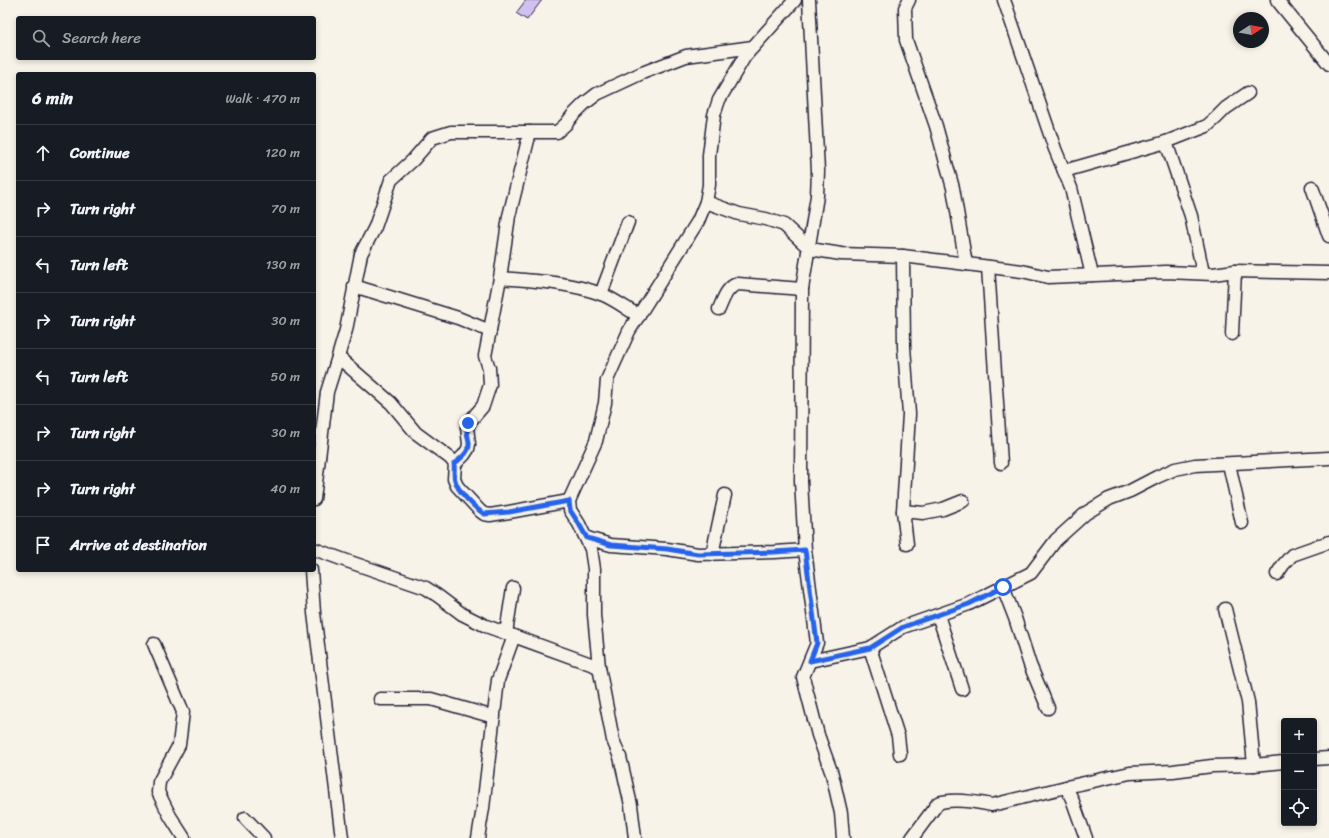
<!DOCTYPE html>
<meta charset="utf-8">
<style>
body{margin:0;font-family:Sriracha,sans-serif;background:#20242c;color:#f1f3f6}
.controls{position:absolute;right:12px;bottom:12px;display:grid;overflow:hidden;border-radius:4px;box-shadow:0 2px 6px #0003}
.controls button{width:36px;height:36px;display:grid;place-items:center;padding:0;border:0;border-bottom:1px solid #363941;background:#171b24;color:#f1f3f6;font:20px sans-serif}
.compass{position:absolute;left:1233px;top:12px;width:36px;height:36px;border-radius:50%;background:#171b24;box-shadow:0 2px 6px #0003;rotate:79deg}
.stop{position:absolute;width:12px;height:12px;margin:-9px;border:3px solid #2563eb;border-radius:50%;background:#fff}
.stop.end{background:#2563eb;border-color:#fff;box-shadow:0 1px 4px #0008}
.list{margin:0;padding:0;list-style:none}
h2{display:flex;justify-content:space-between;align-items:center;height:52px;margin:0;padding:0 16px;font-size:17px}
h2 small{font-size:13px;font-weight:400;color:#9ea1a6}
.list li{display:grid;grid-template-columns:26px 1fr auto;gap:12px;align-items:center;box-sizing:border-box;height:56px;padding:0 16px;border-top:1px solid #363941}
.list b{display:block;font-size:15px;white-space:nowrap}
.list em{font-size:13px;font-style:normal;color:#9ea1a6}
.icon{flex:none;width:22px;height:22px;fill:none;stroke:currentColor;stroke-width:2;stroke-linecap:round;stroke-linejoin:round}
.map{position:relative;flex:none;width:1329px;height:838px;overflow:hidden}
.search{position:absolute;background:#171b24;box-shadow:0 2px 6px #0003;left:16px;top:16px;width:300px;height:44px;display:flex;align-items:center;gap:10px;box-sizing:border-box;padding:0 14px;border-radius:4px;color:#9ea1a6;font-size:15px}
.panel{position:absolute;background:#171b24;box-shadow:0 2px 6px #0003;left:16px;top:72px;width:300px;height:500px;border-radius:4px}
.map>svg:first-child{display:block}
</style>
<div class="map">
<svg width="1329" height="838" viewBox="0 0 1329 838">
<rect width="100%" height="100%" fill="#f7f3e8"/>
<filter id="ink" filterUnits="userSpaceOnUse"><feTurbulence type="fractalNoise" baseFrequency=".025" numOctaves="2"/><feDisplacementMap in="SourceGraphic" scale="8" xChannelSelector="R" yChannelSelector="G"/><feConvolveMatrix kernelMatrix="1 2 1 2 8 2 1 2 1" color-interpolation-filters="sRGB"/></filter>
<g filter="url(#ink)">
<polygon fill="#d1c1f2" stroke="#22223b" points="526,0 542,0 527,20 516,13"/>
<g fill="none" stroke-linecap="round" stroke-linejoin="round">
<g stroke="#22223b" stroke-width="15">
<g id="minor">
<polyline points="809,0 818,171 817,196 802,289 801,481 805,550 817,643 803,677 818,735 832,774 841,813 843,838"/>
<polyline points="909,0 905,8 906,40 936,126 953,188 966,264"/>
<polyline points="1004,0 1055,149 1071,188 1092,275"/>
<polyline points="1277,0 1329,64"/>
<polyline points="1166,142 1191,216 1203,273"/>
<polyline points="1064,171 1166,142 1207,126 1216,118 1226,108 1248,93"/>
<polyline points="1312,187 1329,236"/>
<polyline points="706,202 739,214 766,219 784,225 810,249 841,254 903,256 1022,271 1048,277 1166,272 1213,274 1235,271 1329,273"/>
<polyline points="903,256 904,347 909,414 903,511 907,544"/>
<polyline points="988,267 1001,463"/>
<polyline points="500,278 509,216 530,132"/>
<polyline points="354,286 458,318 490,331"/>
<polyline points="601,294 628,222"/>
<path d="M719 309C723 300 727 286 738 284L802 289"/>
<polyline points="1232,334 1235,271"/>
<polyline points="338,357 391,403 416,433 450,458 455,464 454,479 457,486 480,511 484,514 490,515 509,512 569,501"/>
<path d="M455 464 464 455 468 449 469 444 467 427 471 420 483 406 490 385 489 368 485 356 500 278C534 281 569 282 601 294 614 299 627 309 639 316"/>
<polyline points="1229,464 1242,523"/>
<polyline points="314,499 327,392 338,357 346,330 361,254 375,227 391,180 413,160 432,138 451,132 557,132 566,124 572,116 584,104 597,94 642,73 686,56 753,47"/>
<polyline points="903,511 923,513 943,509 963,501"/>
<polyline points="587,538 611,545 667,549 698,554 775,552 805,550"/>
<polyline points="314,549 347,561 426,588 438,596 462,614 486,626 599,667"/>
<polyline points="712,554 725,495"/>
<polyline points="311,570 314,613 342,838"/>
<polyline points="1277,574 1283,565 1292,555 1329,542"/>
<polyline points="1003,587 1015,618 1030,665 1048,708"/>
<polyline points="1225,609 1248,702 1254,765"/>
<polyline points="938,615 962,689"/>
<polyline points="506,633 513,588"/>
<polyline points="154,644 183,712 179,745 159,782 158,792 170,816 184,838"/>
<polyline points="870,648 898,736 900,754"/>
<polyline points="810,661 870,648 903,627 969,604 1031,573 1056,540 1086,513 1109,499 1130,491 1157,477 1175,469 1195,465 1329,458"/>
<polyline points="380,699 431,699 494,717"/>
<polyline points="1314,759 1329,758"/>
<polyline points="245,818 264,838"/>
<polyline points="478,838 483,808 498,680 514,636"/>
<polyline points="635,838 631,805 620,757 613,740 599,667 594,615 594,569 591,549 579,524 570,510 569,501 596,441 605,403 607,380 629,331 698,221 706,202 709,185 709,155 714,115 719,100 745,56 795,0"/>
<path d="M912 838 938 803C952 798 977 802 992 805L1066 787"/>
<polyline points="1086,838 1072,799 1066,787 1130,773 1173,771 1212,766 1254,765 1284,762"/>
</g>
</g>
<use href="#minor" stroke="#f7f3e8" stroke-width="12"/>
</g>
</g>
<g fill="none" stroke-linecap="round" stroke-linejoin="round" filter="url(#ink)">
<path stroke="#2563eb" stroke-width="5" d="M468 423C465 430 468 435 469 443 470 452 461 458 454 464 455 469 453 475 455 480 457 491 475 508 484 514L509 512 569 501 570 510 579 524 587 538 611 545 667 549 698 554 774 552 805 550 817 643 810 661 870 648 903 627 969 604 1003 587"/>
</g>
</svg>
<div class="controls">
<button>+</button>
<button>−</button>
<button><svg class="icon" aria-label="locate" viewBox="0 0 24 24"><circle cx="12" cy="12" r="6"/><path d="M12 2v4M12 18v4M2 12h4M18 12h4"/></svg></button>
</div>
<svg class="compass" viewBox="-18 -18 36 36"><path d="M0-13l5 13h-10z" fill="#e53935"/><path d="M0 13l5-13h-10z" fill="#9ea1a6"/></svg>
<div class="stop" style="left:1003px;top:587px"></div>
<div class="stop end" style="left:468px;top:423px"></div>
<div class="search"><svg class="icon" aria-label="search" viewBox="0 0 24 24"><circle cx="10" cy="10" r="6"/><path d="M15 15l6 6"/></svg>Search here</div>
<section class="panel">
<h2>6 min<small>Walk · 470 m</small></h2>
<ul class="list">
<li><svg class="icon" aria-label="ahead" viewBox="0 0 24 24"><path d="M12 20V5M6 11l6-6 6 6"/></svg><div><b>Continue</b></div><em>120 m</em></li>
<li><svg class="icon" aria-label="right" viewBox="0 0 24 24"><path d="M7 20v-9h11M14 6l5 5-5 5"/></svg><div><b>Turn right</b></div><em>70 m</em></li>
<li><svg class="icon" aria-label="left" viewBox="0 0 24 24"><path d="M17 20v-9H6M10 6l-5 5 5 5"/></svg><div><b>Turn left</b></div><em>130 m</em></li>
<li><svg class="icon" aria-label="right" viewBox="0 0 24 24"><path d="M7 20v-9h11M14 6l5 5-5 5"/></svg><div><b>Turn right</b></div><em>30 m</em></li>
<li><svg class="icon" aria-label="left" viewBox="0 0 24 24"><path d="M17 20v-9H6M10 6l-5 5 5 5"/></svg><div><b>Turn left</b></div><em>50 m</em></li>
<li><svg class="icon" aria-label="right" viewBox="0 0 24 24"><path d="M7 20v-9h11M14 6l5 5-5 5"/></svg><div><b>Turn right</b></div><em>30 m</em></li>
<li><svg class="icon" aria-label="right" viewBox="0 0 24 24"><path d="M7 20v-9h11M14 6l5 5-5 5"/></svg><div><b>Turn right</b></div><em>40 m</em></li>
<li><svg class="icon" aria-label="arrive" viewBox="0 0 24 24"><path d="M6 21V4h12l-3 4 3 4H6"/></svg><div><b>Arrive at destination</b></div></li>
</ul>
</section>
</div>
